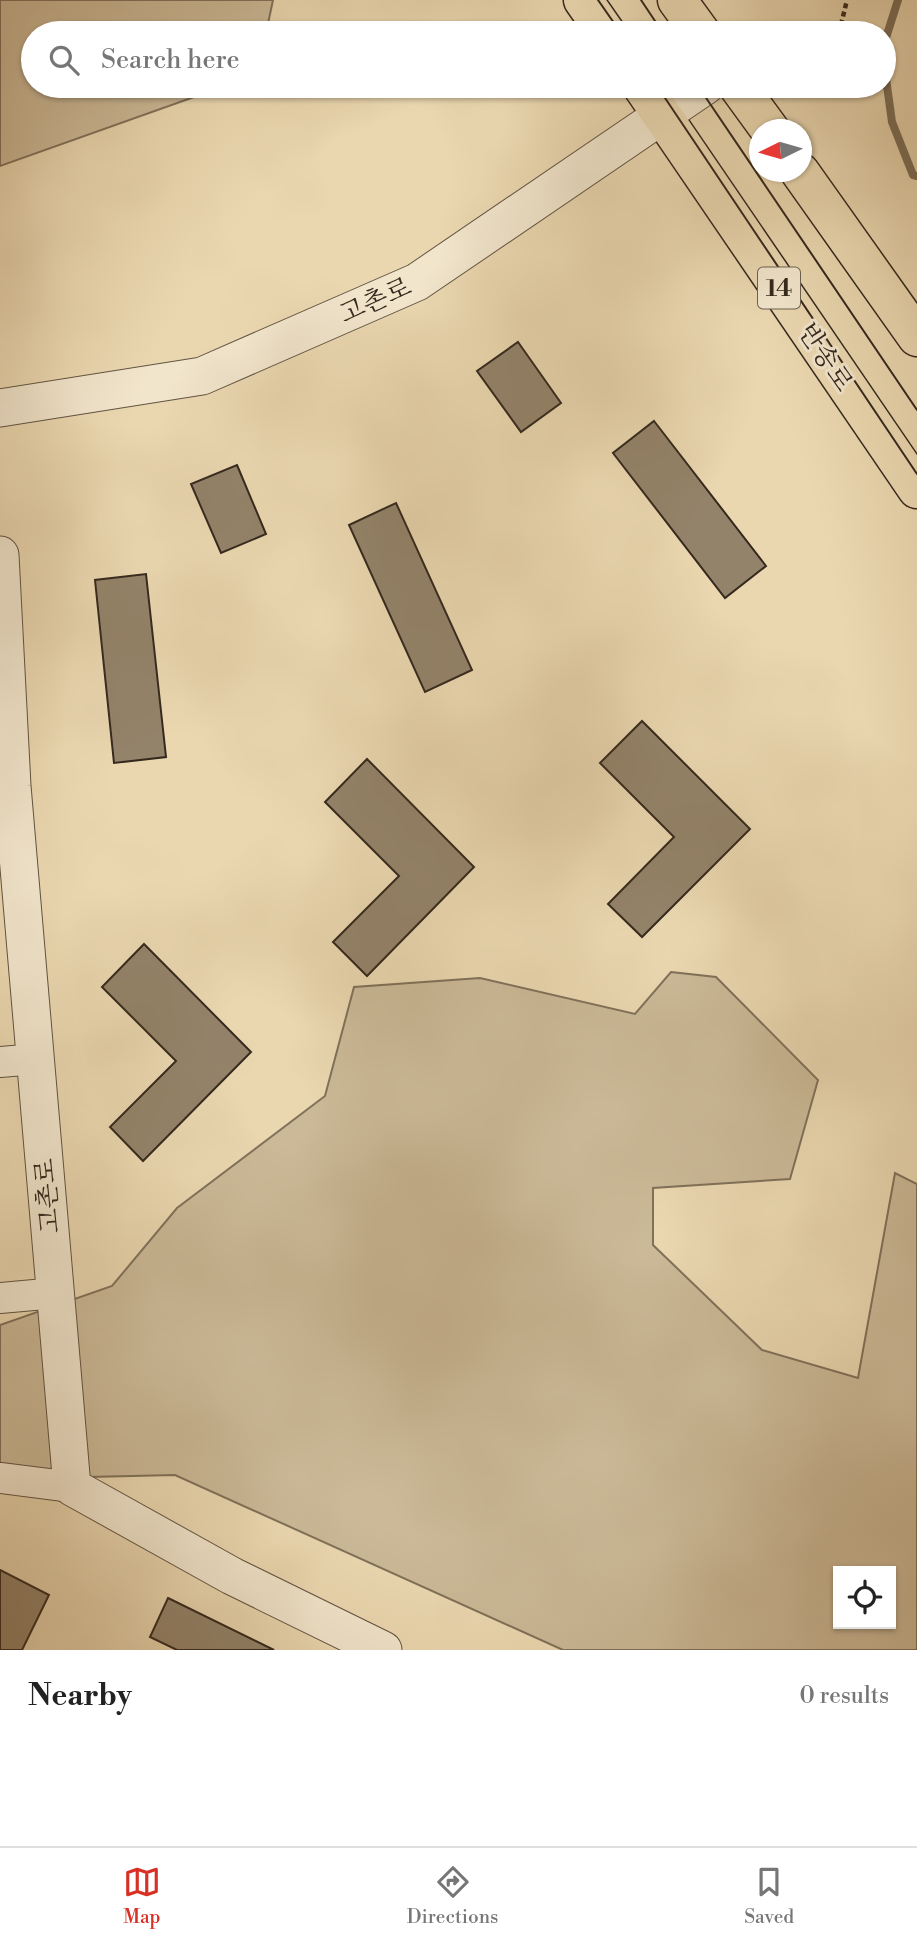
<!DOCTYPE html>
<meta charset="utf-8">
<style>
body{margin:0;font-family:"Libre Bodoni","Noto Serif KR",serif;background:#f2f2f2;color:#222}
.controls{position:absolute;right:21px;bottom:21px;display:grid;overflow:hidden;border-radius:0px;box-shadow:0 2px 5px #0004}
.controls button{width:63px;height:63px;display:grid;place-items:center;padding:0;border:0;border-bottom:2px solid #e0e0e0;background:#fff;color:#222;font:35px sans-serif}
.compass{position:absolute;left:749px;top:119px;width:63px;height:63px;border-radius:50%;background:#fff;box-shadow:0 2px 5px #0004;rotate:265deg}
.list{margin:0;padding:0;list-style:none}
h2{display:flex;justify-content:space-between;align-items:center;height:91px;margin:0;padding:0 28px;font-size:30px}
h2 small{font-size:23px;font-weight:400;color:#767676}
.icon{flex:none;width:38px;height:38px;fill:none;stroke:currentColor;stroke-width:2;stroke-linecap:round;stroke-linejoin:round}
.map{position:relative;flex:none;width:917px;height:1650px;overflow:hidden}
.search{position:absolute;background:#fff;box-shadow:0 2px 5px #0004;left:21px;right:21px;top:21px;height:77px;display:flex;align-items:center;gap:18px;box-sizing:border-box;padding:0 24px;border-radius:38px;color:#767676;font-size:26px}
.sheet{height:196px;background:#fff}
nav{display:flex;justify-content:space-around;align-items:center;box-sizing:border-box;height:98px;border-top:2px solid #e0e0e0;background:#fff;font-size:19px;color:#767676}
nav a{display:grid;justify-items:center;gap:4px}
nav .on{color:#d93025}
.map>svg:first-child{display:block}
</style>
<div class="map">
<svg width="917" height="1650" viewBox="0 0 917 1650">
<rect width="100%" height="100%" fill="#ead7b0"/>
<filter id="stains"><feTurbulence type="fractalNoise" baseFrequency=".00286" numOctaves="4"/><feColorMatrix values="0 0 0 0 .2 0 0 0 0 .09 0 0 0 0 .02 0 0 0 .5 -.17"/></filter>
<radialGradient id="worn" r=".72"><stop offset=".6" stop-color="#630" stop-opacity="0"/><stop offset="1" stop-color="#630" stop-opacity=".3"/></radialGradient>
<g fill="#cbb997" stroke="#80715a" stroke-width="2" fill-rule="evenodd">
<polygon points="0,0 273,0 266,33 33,33 33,86 225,86 0,166"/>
<path d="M671 972 716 977 818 1080 790 1179 653 1188V1245L762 1350 858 1378 895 1173 917 1184V1650H563L175 1475 0 1479V1325L112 1286 177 1208 325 1096 354 987 480 978 635 1014ZM838 1571H891V1624H838Z"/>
</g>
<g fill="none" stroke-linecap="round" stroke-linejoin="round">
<g stroke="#7c6e58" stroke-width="8">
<polyline points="884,44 898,0"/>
<polyline points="884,64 892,122 913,175 917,176"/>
</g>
</g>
<g fill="#93836a" stroke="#35291e" stroke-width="2">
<polygon points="518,342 561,403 521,432 477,371"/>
<polygon points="654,421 766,566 725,598 613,453"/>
<polygon points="237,465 266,534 221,553 191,484"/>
<polygon points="396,503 472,670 425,692 349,525"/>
<polygon points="146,574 166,757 114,763 95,580"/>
<polygon points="642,721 750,829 642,937 608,904 674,837 600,763"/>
<polygon points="367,759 474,867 367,976 333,942 399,876 325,802"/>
<polygon points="144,944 251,1052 143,1161 110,1127 176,1061 102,987"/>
<polygon points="0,1570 49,1595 22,1650 0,1650"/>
<polygon points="168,1598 274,1650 177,1650 150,1637"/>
</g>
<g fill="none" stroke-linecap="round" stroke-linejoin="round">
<g stroke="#625442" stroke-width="32">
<g id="minor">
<polyline points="0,1062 36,1059"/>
<polyline points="0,1298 56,1293"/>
<polyline points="0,1478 72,1487"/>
</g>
</g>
<g stroke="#625442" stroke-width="39">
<g id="tertiary">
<polyline points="0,408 202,376 417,282 705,86"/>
<polyline points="0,555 12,786 72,1487 232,1576 383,1650"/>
</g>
</g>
<g stroke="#35291e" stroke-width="41">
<g id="primary">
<polyline points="583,0 606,33"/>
<polyline points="677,0 701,33"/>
<polyline points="642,86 917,489"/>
<polyline points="738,86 770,130"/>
<polyline points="800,172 917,337"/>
</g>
</g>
<g stroke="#35291e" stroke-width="4.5" stroke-dasharray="5 3.5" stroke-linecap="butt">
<polyline points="839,33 847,0"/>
<polyline points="832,87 832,86"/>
</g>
<use href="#minor" stroke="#f1e5cc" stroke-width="30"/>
<use href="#tertiary" stroke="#f1e5cc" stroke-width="37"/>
<use href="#primary" stroke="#ead7b0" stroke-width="38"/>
<g stroke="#35291e" stroke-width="2">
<polyline points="598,0 621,33"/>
<polyline points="641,0 663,33"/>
<polyline points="657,86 917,474"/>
<polyline points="698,86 917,410"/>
</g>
</g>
<g text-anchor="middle" stroke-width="6" stroke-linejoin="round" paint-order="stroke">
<rect fill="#f1e5cc" stroke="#6d6152" stroke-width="2" x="758" y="267.5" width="42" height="41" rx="5"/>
<g font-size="24" font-weight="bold" fill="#35291e">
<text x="779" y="296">14</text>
</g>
<g font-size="26" fill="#35291e" stroke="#f1e5cc">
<text transform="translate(375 300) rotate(-24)" y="9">고촌로</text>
<text transform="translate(826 357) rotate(56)" y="9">반송로</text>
<text transform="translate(47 1196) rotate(-95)" y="9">고촌로</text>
</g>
</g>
<rect width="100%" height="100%" filter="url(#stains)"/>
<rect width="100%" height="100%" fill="url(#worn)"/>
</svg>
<div class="controls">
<button><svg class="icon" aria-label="locate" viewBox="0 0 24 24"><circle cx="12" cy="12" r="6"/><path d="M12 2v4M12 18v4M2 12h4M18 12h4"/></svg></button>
</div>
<svg class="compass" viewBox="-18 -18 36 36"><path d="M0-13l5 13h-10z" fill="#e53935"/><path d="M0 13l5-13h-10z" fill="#767676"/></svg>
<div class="search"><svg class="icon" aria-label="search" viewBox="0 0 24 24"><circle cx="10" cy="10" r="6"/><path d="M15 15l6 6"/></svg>Search here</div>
</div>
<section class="sheet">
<h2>Nearby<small>0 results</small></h2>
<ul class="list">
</ul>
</section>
<nav>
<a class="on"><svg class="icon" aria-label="map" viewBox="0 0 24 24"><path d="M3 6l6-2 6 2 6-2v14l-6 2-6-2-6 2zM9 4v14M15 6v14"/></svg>Map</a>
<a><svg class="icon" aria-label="directions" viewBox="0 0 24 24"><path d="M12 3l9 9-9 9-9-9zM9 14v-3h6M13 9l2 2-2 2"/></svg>Directions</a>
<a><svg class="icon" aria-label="saved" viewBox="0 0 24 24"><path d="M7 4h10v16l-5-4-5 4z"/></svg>Saved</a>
</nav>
